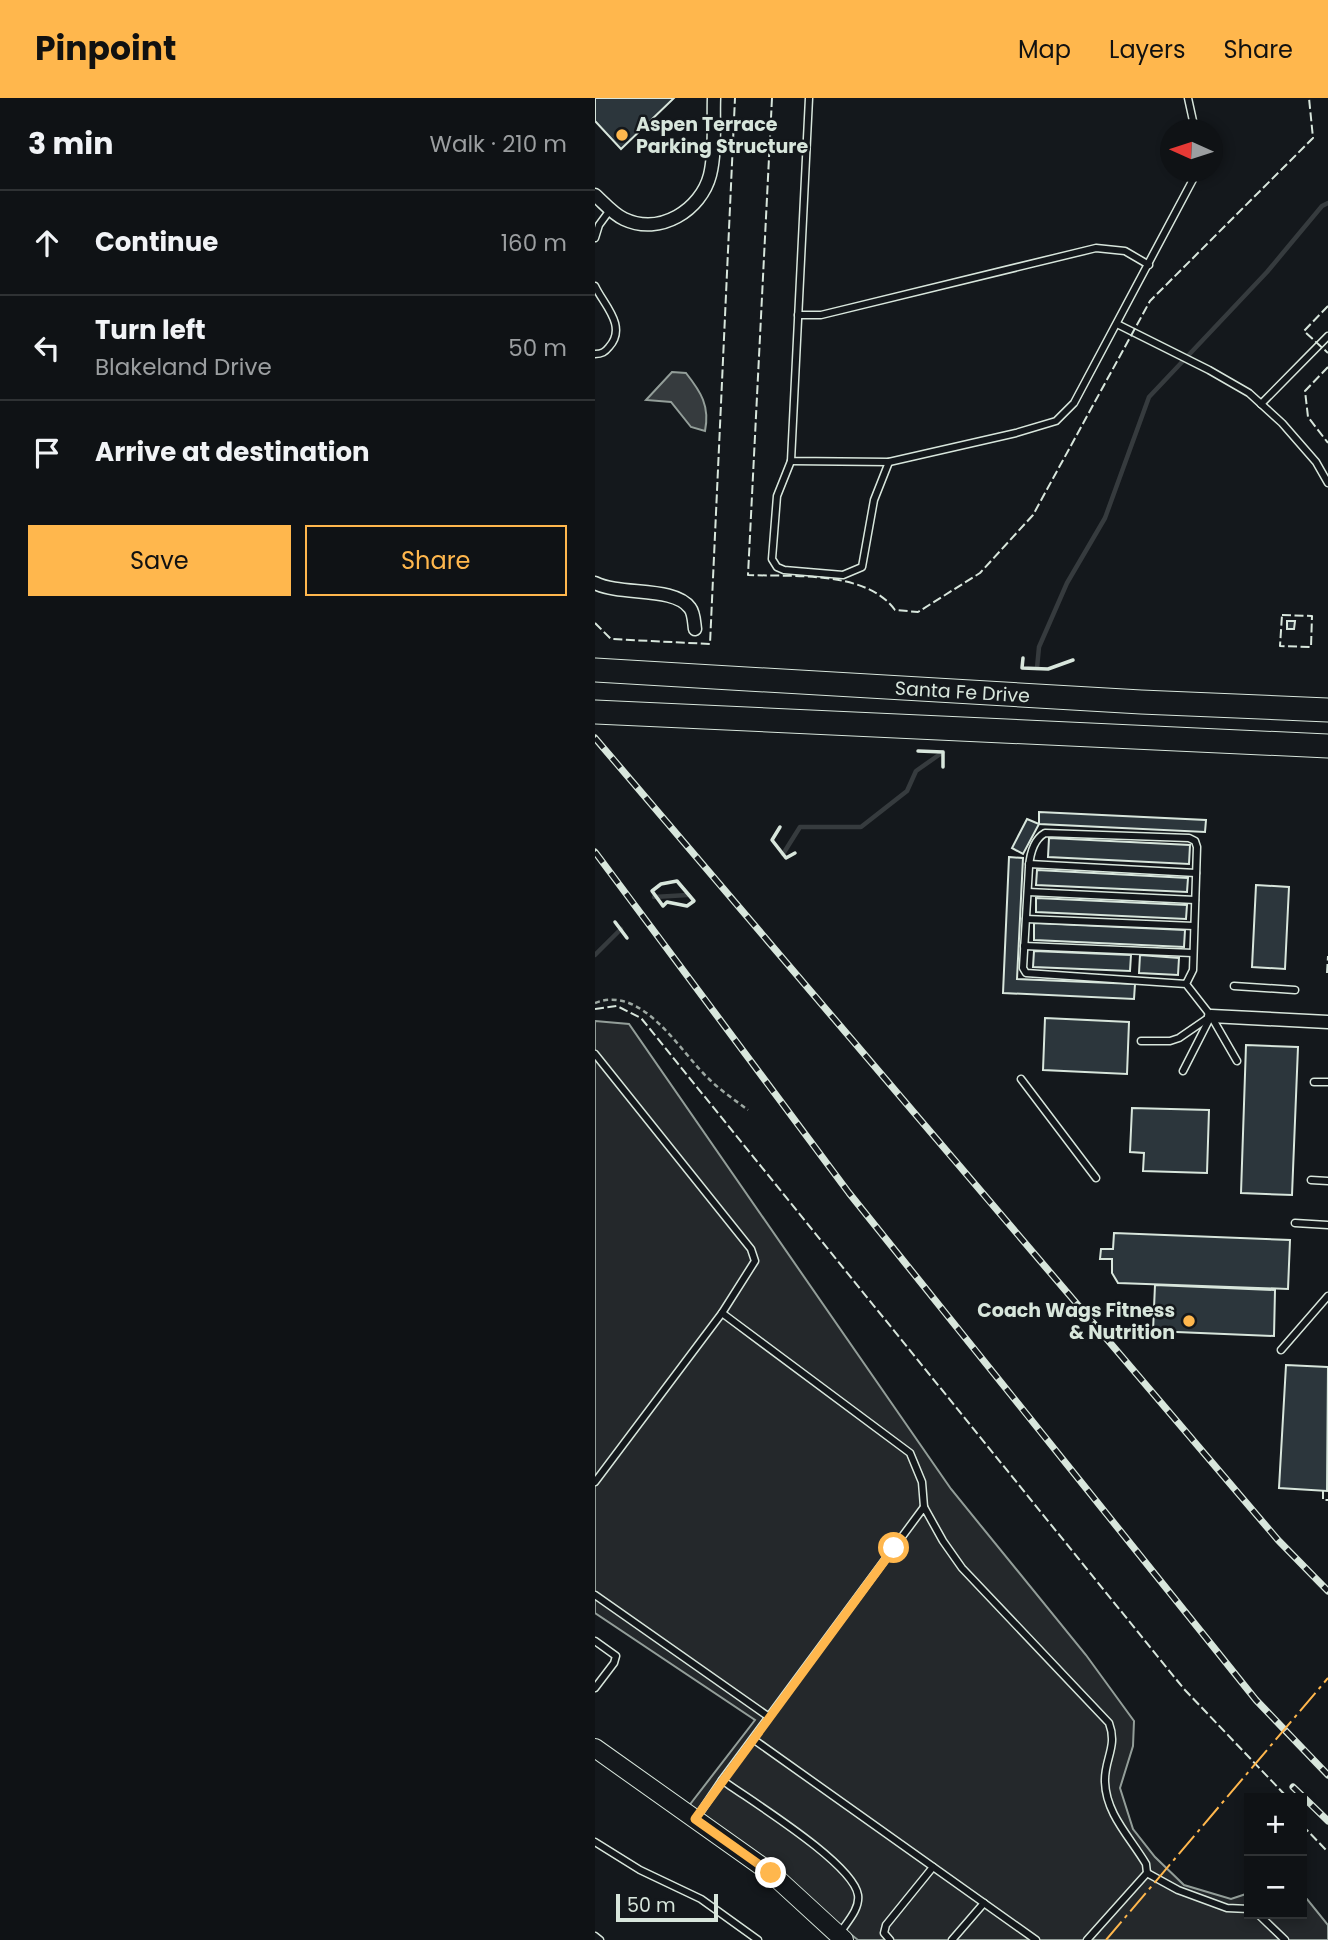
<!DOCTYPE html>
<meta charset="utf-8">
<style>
body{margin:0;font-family:Poppins,sans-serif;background:#181b1e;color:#f1f3f6}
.controls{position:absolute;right:21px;bottom:21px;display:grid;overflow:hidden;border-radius:0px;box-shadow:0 4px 10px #0003}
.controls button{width:63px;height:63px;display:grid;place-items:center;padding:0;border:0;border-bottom:2px solid #2f3234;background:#0f1215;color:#f1f3f6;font:35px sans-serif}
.compass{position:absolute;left:565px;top:21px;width:63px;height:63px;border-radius:50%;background:#0f1215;box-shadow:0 4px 10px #0003;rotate:273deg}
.scale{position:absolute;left:21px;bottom:18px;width:102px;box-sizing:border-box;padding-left:7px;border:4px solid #d8e6dc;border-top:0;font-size:19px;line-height:24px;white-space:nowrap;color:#d8e6dc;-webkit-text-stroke:5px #14181c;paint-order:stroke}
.stop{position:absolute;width:21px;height:21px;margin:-16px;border:5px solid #ffb74d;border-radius:50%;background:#fff}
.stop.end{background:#ffb74d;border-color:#fff;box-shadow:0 2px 7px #0008}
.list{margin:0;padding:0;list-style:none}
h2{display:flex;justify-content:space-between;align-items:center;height:91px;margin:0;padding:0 28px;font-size:30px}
h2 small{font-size:23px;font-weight:400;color:#9b9ea0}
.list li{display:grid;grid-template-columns:46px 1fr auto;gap:21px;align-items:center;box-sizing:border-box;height:105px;padding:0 28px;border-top:2px solid #2f3234}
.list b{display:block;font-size:26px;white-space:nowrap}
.list p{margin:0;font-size:23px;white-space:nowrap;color:#9b9ea0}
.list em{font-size:23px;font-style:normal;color:#9b9ea0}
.actions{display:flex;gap:14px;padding:21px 28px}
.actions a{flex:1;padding:16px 0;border:2px solid #ffb74d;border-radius:0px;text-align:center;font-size:24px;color:#ffb74d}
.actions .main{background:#ffb74d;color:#111}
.icon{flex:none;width:38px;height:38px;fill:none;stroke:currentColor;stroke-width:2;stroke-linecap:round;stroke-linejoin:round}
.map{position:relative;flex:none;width:733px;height:1842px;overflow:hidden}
header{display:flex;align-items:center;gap:42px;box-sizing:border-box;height:98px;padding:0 35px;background:#ffb74d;color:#111}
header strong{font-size:33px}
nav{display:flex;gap:38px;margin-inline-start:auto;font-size:24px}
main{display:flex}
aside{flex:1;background:#0f1215}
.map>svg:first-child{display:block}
</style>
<header>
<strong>Pinpoint</strong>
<nav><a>Map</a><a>Layers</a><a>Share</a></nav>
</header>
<main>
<aside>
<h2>3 min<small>Walk · 210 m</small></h2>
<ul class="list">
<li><svg class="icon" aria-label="ahead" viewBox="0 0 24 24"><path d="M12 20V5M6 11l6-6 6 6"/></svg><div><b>Continue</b></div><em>160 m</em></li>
<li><svg class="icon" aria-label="left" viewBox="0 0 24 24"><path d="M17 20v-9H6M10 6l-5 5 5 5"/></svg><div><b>Turn left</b><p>Blakeland Drive</p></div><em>50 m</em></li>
<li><svg class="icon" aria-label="arrive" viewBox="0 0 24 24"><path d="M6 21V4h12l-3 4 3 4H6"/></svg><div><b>Arrive at destination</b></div></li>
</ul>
<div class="actions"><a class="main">Save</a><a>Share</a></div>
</aside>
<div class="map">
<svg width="733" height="1842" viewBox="0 0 733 1842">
<rect width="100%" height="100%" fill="#14181c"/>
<polygon fill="#24282b" stroke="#939e99" stroke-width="2" points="0,923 34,926 356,1391 491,1557 539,1623 538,1648 525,1690 538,1731 560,1759 589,1787 636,1801 654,1795 654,1816 707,1816 707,1799 712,1801 733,1827 733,1842 263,1842 93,1709 160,1622 0,1515"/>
<path fill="#363b3e" stroke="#939e99" stroke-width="2" d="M77 274 91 275C106 294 115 308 110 333L96 329 76 304 51 302Z"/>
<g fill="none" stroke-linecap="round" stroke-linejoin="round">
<g stroke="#363b3e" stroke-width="4.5">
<polyline points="442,570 444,549 472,485 510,420 554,299 672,174 727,108 733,105"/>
<polyline points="188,756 205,729 266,729 312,693 321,673 348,654"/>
<polyline points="59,799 93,797"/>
<polyline points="0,857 26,831"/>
</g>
</g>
<g fill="#2c363c" stroke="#d8e6dc" stroke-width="2">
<polygon points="0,0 79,0 26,51 0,23"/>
<polygon points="692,523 700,523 699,531 692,531"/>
<polygon points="444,714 611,722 610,734 444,726"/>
<polygon points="432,721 444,726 428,756 417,750"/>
<polygon points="454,740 595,747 594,766 453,759"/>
<polygon points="414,759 428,760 422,881 540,886 539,901 408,895"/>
<polygon points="442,772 593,780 592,794 441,787"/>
<polygon points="661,787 694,789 690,871 657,869"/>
<polygon points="441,800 592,807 591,821 441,814"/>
<polygon points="439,825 590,832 589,849 439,842"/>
<polygon points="439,853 536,857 535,873 438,869"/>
<polygon points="545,857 584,860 583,877 544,875"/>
<polygon points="450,920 534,924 532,976 448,972"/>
<polygon points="651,947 703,949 697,1097 646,1095"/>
<polygon points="537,1010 614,1012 612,1075 548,1073 549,1055 535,1054"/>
<polygon points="519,1135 695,1142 693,1191 523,1185 517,1175 517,1161 505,1161 506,1151 518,1151"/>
<polygon points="560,1187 680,1192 679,1238 558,1233"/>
<polygon points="691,1267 733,1269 732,1393 684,1390"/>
</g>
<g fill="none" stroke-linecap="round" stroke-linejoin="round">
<g stroke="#d8e6dc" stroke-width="9">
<g id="lane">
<polyline points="214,0 196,363 294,364 421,335 461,323 479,305 602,74"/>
<polyline points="593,0 600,32"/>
<polyline points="0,140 4,127 15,112"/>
<path d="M0 188C8 206 33 228 14 249 10 254 7 256 0 256"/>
<polyline points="203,217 226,217 501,150 530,153 554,167"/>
<polyline points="522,226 614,272 654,295 687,325 721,364 733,385"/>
<polyline points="666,306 733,238"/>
<polyline points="196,363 182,398 177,461 182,469 189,472 248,477 267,469 279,402 294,364"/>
<polyline points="434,766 601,775"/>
<polyline points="433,794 600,802"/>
<polyline points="431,821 599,828"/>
<polyline points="429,848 598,855"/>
<path d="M591 886 598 872 602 749 600 743 594 740 450 735C438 742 435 756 434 769L428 870 431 875 591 886 616 918 642 963"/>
<polyline points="639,888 700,892"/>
<polyline points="546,943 575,943 584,940 616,918"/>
<polyline points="0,956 156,1151 160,1163 127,1215 0,1384"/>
<polyline points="588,973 615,920"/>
<polyline points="426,981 501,1080"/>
<polyline points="719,984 733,984"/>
<polyline points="716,1082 733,1083"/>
<polyline points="700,1125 733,1127"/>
<polyline points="127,1215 315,1355 327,1384 329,1409"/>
<polyline points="686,1252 733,1198"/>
<polyline points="0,1497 174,1619"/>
<polyline points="0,1543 21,1558 19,1565 0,1590"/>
<polyline points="158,1641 441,1842"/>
<path d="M127 1682 329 1409 348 1443 367 1470 514 1625C523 1649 509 1661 510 1684 511 1716 535 1739 551 1766L552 1775 492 1842"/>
<path d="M102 1719 127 1682C156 1703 258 1765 263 1797 265 1811 252 1824 245 1835"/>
<polyline points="0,1744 45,1772 106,1801 163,1842"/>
<polyline points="552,1775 583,1792 632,1810 654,1811"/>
<polyline points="663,1816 690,1842"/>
<polyline points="0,1838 5,1842"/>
<polyline points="295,1842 289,1835 291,1827 338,1769"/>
<polyline points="357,1842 389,1805"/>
</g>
</g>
<g stroke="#d8e6dc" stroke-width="15">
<g id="street">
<path d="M0 97C9 105 18 116 29 121 65 138 106 112 115 77 121 53 118 24 119 0"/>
<path d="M0 485C26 498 79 488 95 510 99 515 99 524 100 531"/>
<polyline points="616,918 733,924"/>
</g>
</g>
<g stroke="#d8e6dc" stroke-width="20">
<polyline id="secondary" points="0,1650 176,1775 249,1842"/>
</g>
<g stroke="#d8e6dc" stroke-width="25">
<g id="highway">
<path id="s1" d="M0 572 546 604 733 612"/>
<polyline points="0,614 733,648"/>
</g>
</g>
<path stroke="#9da8a2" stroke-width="2.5" stroke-dasharray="5 3.5" stroke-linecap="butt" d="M0 905C48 886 85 954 114 981 126 993 140 1002 153 1012"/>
<use href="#lane" stroke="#14181c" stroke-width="6"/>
<use href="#street" stroke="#14181c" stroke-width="12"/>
<use href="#secondary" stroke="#14181c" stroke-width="18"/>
<use href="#highway" stroke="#14181c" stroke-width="23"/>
<g stroke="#d8e6dc" stroke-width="7">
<g id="rail">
<polyline points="0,640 683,1442 733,1493"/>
<polyline points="0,754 254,1095 661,1602 733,1677"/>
<polyline points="698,1689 733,1723"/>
</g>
</g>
<use href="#rail" stroke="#14181c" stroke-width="4.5" stroke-dasharray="13" stroke-linecap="butt"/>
<g stroke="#d8e6dc" stroke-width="2" stroke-dasharray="9 3.5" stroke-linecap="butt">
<path d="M177 0 153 477C197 479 271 472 300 512L323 514 385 475 438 417 555 203 718 40 714 0"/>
<polyline points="733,208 709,233 733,255"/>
<polyline points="733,269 710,293 713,319 733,345"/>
<polygon points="687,517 717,518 716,549 685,548"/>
<polyline points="0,525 16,541 115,546 140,0"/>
<polyline points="732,875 733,858"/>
<polyline points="0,911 22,908 46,920 589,1591 692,1699 691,1700"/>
<polyline points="728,1392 728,1402 733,1402"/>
<polyline points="707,1727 733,1754"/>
</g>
<g stroke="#d8e6dc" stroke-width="3.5">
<polyline points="428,560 427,570 453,571 478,562"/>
<polyline points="323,653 348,654 348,669"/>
<polyline points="185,729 177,742 191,760 200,755"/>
<polygon points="82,783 99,803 92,808 72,804 68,808 57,793 66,786"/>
<polyline points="20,824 32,840"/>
</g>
<polyline stroke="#ffb74d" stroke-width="2" stroke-dasharray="24 5 3.5 5" stroke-linecap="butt" points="511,1842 733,1580"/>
</g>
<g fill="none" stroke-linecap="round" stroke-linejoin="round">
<polyline stroke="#ffb74d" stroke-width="9" points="176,1775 100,1721 299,1450"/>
</g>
<g fill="#ffb74d" stroke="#14181c" stroke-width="2.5">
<circle cx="27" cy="37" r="7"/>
<circle cx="594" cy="1223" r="7"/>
</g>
<g text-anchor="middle" stroke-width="5" stroke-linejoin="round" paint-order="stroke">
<g font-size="19" font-weight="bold" fill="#d8e6dc" stroke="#14181c" text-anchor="start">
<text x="41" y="33">Aspen Terrace<tspan x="41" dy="22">Parking Structure</tspan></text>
<text x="580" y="1219" text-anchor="end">Coach Wags Fitness<tspan x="580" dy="22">&amp; Nutrition</tspan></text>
</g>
<g font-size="19" fill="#d8e6dc" stroke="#14181c">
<text dy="7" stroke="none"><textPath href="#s1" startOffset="368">Santa Fe Drive</textPath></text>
</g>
</g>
</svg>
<div class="controls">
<button>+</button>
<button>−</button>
</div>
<svg class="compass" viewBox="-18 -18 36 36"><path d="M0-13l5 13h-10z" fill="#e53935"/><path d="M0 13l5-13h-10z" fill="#9b9ea0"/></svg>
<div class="scale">50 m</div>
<div class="stop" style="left:299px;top:1450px"></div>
<div class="stop end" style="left:176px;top:1775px"></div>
</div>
</main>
